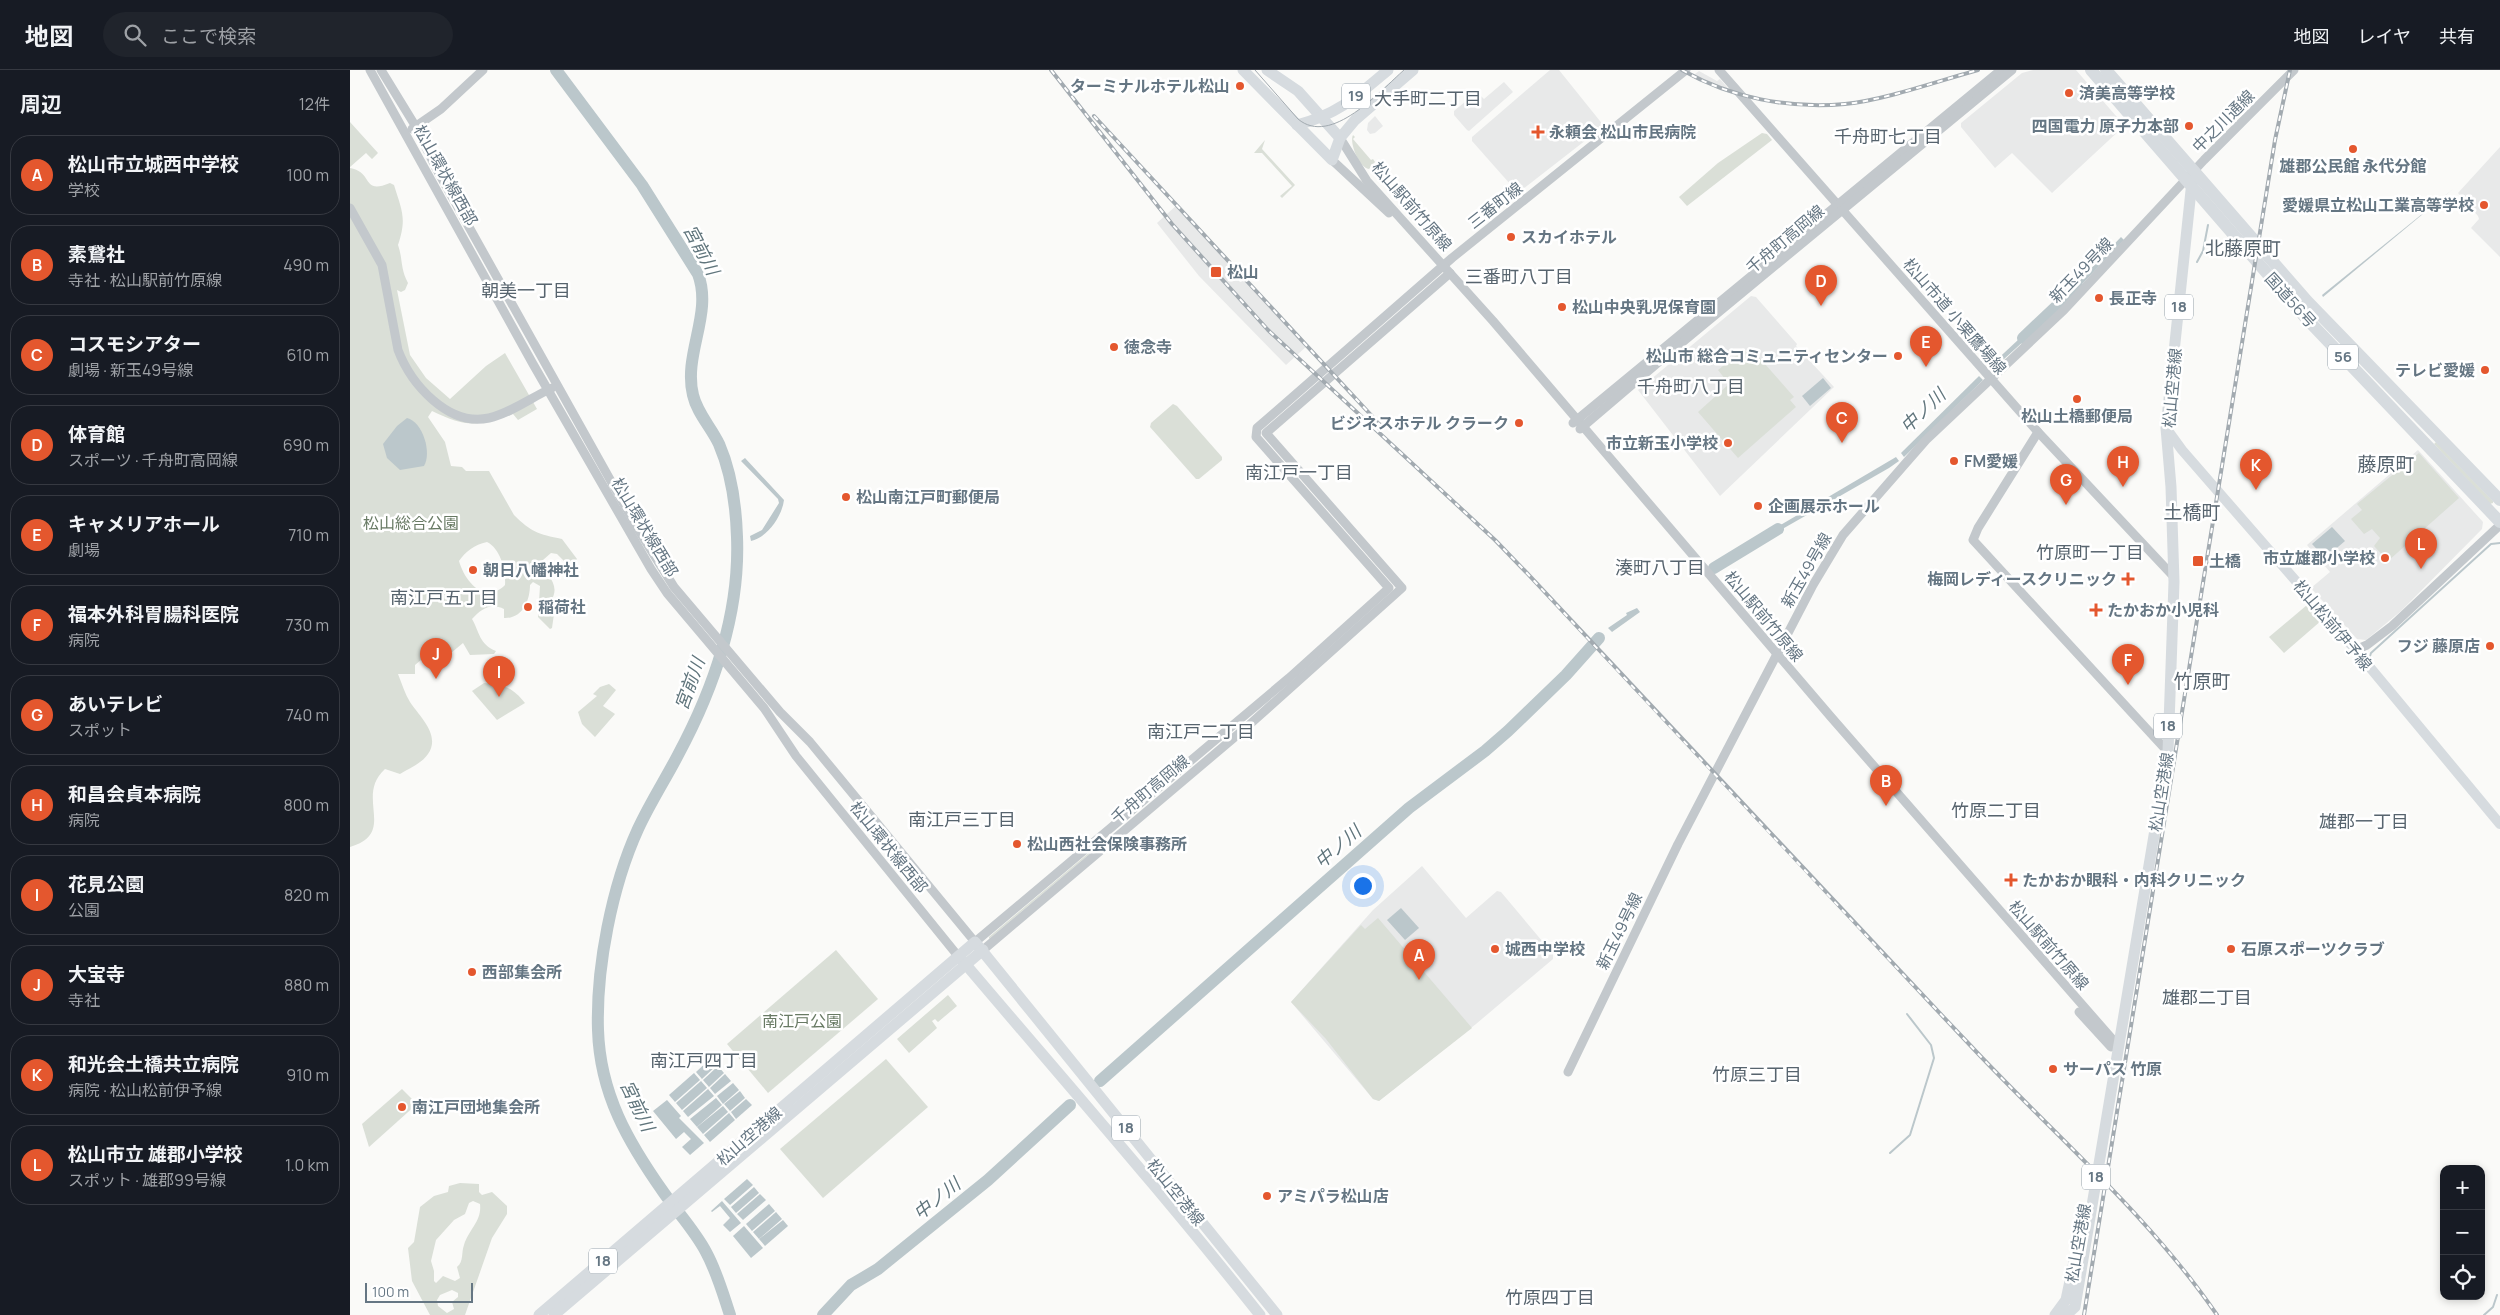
<!DOCTYPE html>
<html lang="ja">
<meta charset="utf-8">
<style>
body{margin:0;font-family:Manrope,"Noto Sans JP",sans-serif;background:#20242c;color:#f1f3f6}
.controls{position:absolute;right:15px;bottom:15px;display:grid;overflow:hidden;border-radius:10px;box-shadow:0 2px 8px #0003}
.controls button{width:45px;height:45px;display:grid;place-items:center;padding:0;border:0;border-bottom:1px solid #363941;background:#171b24;color:#f1f3f6;font:25px sans-serif}
.scale{position:absolute;left:15px;bottom:12px;width:108px;box-sizing:border-box;padding-left:5px;border:2px solid #657683;border-top:0;font-size:14px;line-height:18px;white-space:nowrap;color:#657683;-webkit-text-stroke:4px #fff;paint-order:stroke}
.you{position:absolute;left:1012px;top:815px;width:18px;height:18px;margin:-12px;border:4px solid #fff;border-radius:50%;background:#1a73e8;box-shadow:0 0 0 8px #1a73e833}
.badge{display:grid;place-items:center;width:32px;height:32px;border-radius:50%;background:#e4572e;color:#fff;font-size:16px;font-weight:700}
.pin{position:absolute;translate:-50% -41px;filter:drop-shadow(0 1px 2px #0008)}
.pin::after{content:'';position:absolute;top:26px;width:18px;height:15px;background:inherit;clip-path:polygon(0 0,100% 0,50% 100%)}
.list{margin:0;padding:0;list-style:none}
h2{display:flex;justify-content:space-between;align-items:center;height:65px;margin:0;padding:0 20px;font-size:21px}
h2 small{font-size:16px;font-weight:400;color:#9ea1a6}
.list li{display:grid;grid-template-columns:32px 1fr auto;gap:15px;align-items:center;box-sizing:border-box;height:80px;margin:0 10px 10px;padding:0 10px;border:1px solid #363941;border-radius:20px}
.list b{display:block;font-size:19px;white-space:nowrap}
.list p{margin:0;font-size:16px;white-space:nowrap;color:#9ea1a6}
.list em{font-size:16px;font-style:normal;color:#9ea1a6}
.icon{flex:none;width:28px;height:28px;fill:none;stroke:currentColor;stroke-width:2;stroke-linecap:round;stroke-linejoin:round}
.map{position:relative;flex:none;width:2150px;height:1245px;overflow:hidden}
header{display:flex;align-items:center;gap:30px;box-sizing:border-box;height:70px;padding:0 25px;background:#171b24;border-bottom:1px solid #363941}
header strong{font-size:24px}
nav{display:flex;gap:28px;margin-inline-start:auto;font-size:18px}
.search{width:350px;height:45px;background:#20242c;display:flex;align-items:center;gap:12px;box-sizing:border-box;padding:0 18px;border-radius:28px;color:#9ea1a6;font-size:19px}
main{display:flex}
aside{flex:1;background:#171b24}
.map>svg:first-child{display:block}
</style>
<header>
<strong>地図</strong>
<div class="search"><svg class="icon" aria-label="search" viewBox="0 0 24 24"><circle cx="10" cy="10" r="6"/><path d="M15 15l6 6"/></svg>ここで検索</div>
<nav><a>地図</a><a>レイヤ</a><a>共有</a></nav>
</header>
<main>
<aside>
<h2>周辺<small>12件</small></h2>
<ul class="list">
<li><span class="badge">A</span><div><b>松山市立城西中学校</b><p>学校</p></div><em>100 m</em></li>
<li><span class="badge">B</span><div><b>素鵞社</b><p>寺社 · 松山駅前竹原線</p></div><em>490 m</em></li>
<li><span class="badge">C</span><div><b>コスモシアター</b><p>劇場 · 新玉49号線</p></div><em>610 m</em></li>
<li><span class="badge">D</span><div><b>体育館</b><p>スポーツ · 千舟町高岡線</p></div><em>690 m</em></li>
<li><span class="badge">E</span><div><b>キャメリアホール</b><p>劇場</p></div><em>710 m</em></li>
<li><span class="badge">F</span><div><b>福本外科胃腸科医院</b><p>病院</p></div><em>730 m</em></li>
<li><span class="badge">G</span><div><b>あいテレビ</b><p>スポット</p></div><em>740 m</em></li>
<li><span class="badge">H</span><div><b>和昌会貞本病院</b><p>病院</p></div><em>800 m</em></li>
<li><span class="badge">I</span><div><b>花見公園</b><p>公園</p></div><em>820 m</em></li>
<li><span class="badge">J</span><div><b>大宝寺</b><p>寺社</p></div><em>880 m</em></li>
<li><span class="badge">K</span><div><b>和光会土橋共立病院</b><p>病院 · 松山松前伊予線</p></div><em>910 m</em></li>
<li><span class="badge">L</span><div><b>松山市立 雄郡小学校</b><p>スポット · 雄郡99号線</p></div><em>1.0 km</em></li>
</ul>
</aside>
<div class="map">
<svg width="2150" height="1245" viewBox="0 0 2150 1245">
<rect width="100%" height="100%" fill="#fafaf8"/>
<g fill="#e8e9e9">
<polygon points="1200,0 1209,0 1254,56 1168,123 1122,71 1122,67"/>
<polygon points="1683,0 1726,0 1773,54 1772,58 1702,123 1662,83 1645,98 1611,57 1611,53 1672,3"/>
<polygon points="1349,1 1367,11 1370,9 1383,24 1341,7"/>
<polygon points="1154,12 1163,22 1119,61 1117,60 1104,45 1104,41 1127,22 1134,29"/>
<polygon points="1025,46 1033,56 1025,63 1020,64 1017,60 1018,53"/>
<polygon points="2150,77 2150,187 2121,158 2129,149 2128,146 2108,123"/>
<polygon points="828,134 958,275 936,295 849,206 807,153"/>
<polygon points="1401,226 1406,227 1447,274 1446,276 1484,317 1370,426 1288,320"/>
<polygon points="2068,380 2133,452 2132,459 2051,541 2016,570 2007,569 1961,518 1980,502 1957,475"/>
<polygon points="1072,796 1116,848 1147,821 1151,822 1203,884 1203,889 1126,954 1029,1031 1023,1029 941,932 1023,840"/>
</g>
<g fill="#dadfd7" fill-rule="evenodd">
<polygon points="0,52 28,83 22,89 16,83 0,97"/>
<polygon points="1412,63 1417,64 1422,70 1337,136 1329,127 1368,93"/>
<path d="M1003 65 1005 67 1003 69 1021 90 1023 89 1025 92 1019 99C1009 98 999 72 1003 65Z"/>
<polygon points="915,70 912,79 945,115 932,128 930,126 942,116 912,83 904,83"/>
<path d="M0 98C24 102 11 125 40 113L44 115C52 141 57 148 48 175 53 189 50 198 58 213L55 220 51 222 47 220 60 285 76 308 100 329 136 296 155 283 187 339 168 350 163 344C127 356 117 358 82 341L78 347 95 372 101 396 112 397 116 401H139L164 445C181 462 188 464 212 469L227 489 223 493 217 494 207 484 201 483 193 490C194 506 213 514 200 532L204 544 202 558 200 559 188 547 190 516 183 512 180 515C180 531 172 549 154 548V539C141 532 131 539 122 549 130 563 129 574 146 581L144 584 120 585 113 573 95 588 78 584 65 595V604H48C52 614 55 624 60 632 70 647 91 665 78 684 72 693 60 698 50 704L35 699C4 727 48 763 0 777ZM137 472C151 479 156 501 155 515 135 535 115 512 109 491 116 481 124 475 137 472Z"/>
<polygon points="1394,279 1402,289 1407,285 1444,327 1440,330 1446,337 1388,388 1348,342 1379,314 1368,300"/>
<polygon points="823,334 827,336 872,387 872,390 849,409 846,409 800,357 801,353"/>
<polygon points="2086,372 2143,431 2143,433 2140,434 2084,374"/>
<polygon points="2069,383 2109,428 2038,491 2024,476 2030,468 2022,459 2014,464 2001,449 2012,440 2007,434"/>
<polygon points="1957,535 1972,550 1934,583 1919,567"/>
<path d="M134 613C155 615 162 617 175 633L147 650 122 621Z"/>
<polygon points="259,614 266,620 253,636 265,644 245,667 232,654 228,642 247,626 243,624 250,617"/>
<polygon points="754,770 755,771 639,869 639,867"/>
<polygon points="1028,848 1122,958 1029,1031 1023,1029 976,969 941,932 1011,855 1015,859"/>
<polygon points="486,880 528,929 418,1023 377,974"/>
<polygon points="598,925 607,936 588,952 585,949 582,951 587,958 559,983 547,969"/>
<polygon points="536,989 578,1037 473,1128 430,1079"/>
<polygon points="52,1019 67,1034 19,1077 12,1054"/>
<path d="M110 1113 129 1114V1122L132 1125 142 1122 157 1136V1144L142 1168 115 1245H80L62 1211 58 1178 64 1172 70 1137 84 1126 98 1122 99 1116ZM123 1131 130 1134C132 1151 119 1159 114 1175 111 1183 114 1191 107 1197L110 1208 105 1211 93 1206 86 1213 84 1211V1201L81 1191 86 1170 104 1150 115 1144 119 1133ZM102 1220 108 1223V1227L102 1232 104 1239 97 1243 88 1236 87 1230 90 1225Z"/>
</g>
<g fill="#bbc7cb">
<polygon points="2103,119 1973,227 1972,225"/>
<polygon points="1771,167 1774,170 1718,229 1715,226"/>
<polygon points="1684,255 1687,259 1642,300 1639,297"/>
<polygon points="1629,306 1633,310 1554,387 1551,383"/>
<polygon points="1473,308 1481,318 1460,336 1452,326"/>
<path d="M57 348C73 352 82 383 74 396L50 400 37 388 33 374 47 356Z"/>
<polygon points="1546,387 1549,391 1539,398 1415,469 1412,466"/>
<path d="M395 388 434 430C432 446 418 467 401 471L400 466 412 460 429 433 428 429 391 391Z"/>
<polygon points="1982,457 1995,471 1975,488 1962,474"/>
<polygon points="1402,472 1404,475 1366,500 1363,497"/>
<polygon points="1287,538 1290,542 1262,562 1258,558 1277,545 1276,543"/>
<polygon points="1051,838 1069,858 1055,870 1037,850"/>
<polygon points="361,988 367,995 352,1009 346,1002"/>
<polygon points="368,996 374,1003 359,1017 353,1010"/>
<polygon points="344,1003 350,1010 325,1032 319,1025"/>
<polygon points="375,1004 381,1011 365,1024 360,1018"/>
<polygon points="351,1011 357,1018 332,1040 326,1033"/>
<polygon points="383,1013 389,1020 373,1034 367,1026"/>
<polygon points="358,1019 364,1026 338,1047 333,1041"/>
<polygon points="390,1021 395,1028 380,1041 374,1034"/>
<polygon points="366,1028 372,1035 347,1057 340,1049"/>
<polygon points="396,1029 402,1035 386,1049 381,1042"/>
<polygon points="317,1030 331,1046 329,1048 354,1073 340,1085 332,1077 341,1069 334,1062 326,1069 303,1041"/>
<polygon points="373,1036 378,1042 353,1064 347,1057"/>
<polygon points="379,1043 385,1050 360,1072 354,1065"/>
<polygon points="397,1109 403,1115 380,1135 374,1129"/>
<polygon points="404,1117 409,1123 386,1143 381,1137"/>
<polygon points="410,1124 416,1130 393,1150 387,1144"/>
<polygon points="372,1131 391,1153 380,1162 373,1155 380,1148 370,1136 362,1142 361,1141"/>
<polygon points="419,1134 425,1141 402,1161 396,1154"/>
<polygon points="426,1142 432,1149 409,1169 403,1162"/>
<polygon points="433,1150 438,1156 415,1176 409,1169"/>
<polygon points="394,1156 413,1178 401,1188 383,1166"/>
</g>
<g fill="none" stroke-linecap="round" stroke-linejoin="round">
<g stroke="#bbc7cb" stroke-width="2">
<polyline points="1847,192 1853,181 1858,155"/>
<polyline points="2019,589 2021,583 2141,474 2150,473"/>
<polyline points="1540,1083 1560,1065 1584,988 1581,975 1557,944"/>
<polyline points="2134,1245 2143,1237 2147,1225"/>
</g>
<g stroke="#bbc7cb" stroke-width="12">
<path d="M206 0 292 115 348 204C363 244 333 284 343 325 347 343 361 357 369 374 382 404 386 435 387 467 390 543 364 618 328 685 315 710 300 733 288 759 262 816 246 897 248 960 250 1024 278 1072 314 1123 328 1143 345 1161 356 1182 367 1202 373 1224 380 1245"/>
<polyline points="1673,268 1727,217"/>
<polyline points="1364,498 1428,459"/>
<polyline points="750,1011 1059,738 1135,681 1158,661 1216,605 1249,568"/>
<polyline points="473,1245 501,1215 528,1199 638,1110 720,1035"/>
</g>
<g stroke="#c3c8cc" stroke-width="9">
<polyline points="20,0 183,294 301,499 317,523 414,638 446,686 608,886"/>
<polyline points="31,0 66,57 86,98 286,456 324,517 430,642 460,672 625,872 939,608 1039,518 906,367 907,358 1102,188 1336,0"/>
<polyline points="1369,0 1688,362 1824,507"/>
<polyline points="62,59 91,39 133,0"/>
<polyline points="990,68 1017,111 1143,251 1481,647 1763,970"/>
<polyline points="982,90 1039,143"/>
<path d="M0 138 32 195 48 280C61 314 98 357 139 348 161 343 182 327 202 318"/>
<polyline points="1223,353 1651,0"/>
<polyline points="1230,359 1318,284 1662,0"/>
<polyline points="1688,362 1628,458 1623,470 1818,682"/>
<polyline points="2005,580 2017,575 2042,556 2150,455"/>
<polyline points="633,880 899,655 1052,518 916,363 1100,203"/>
<polyline points="1729,942 1761,977"/>
<polyline points="1218,1002 1328,774 1463,515 1493,465 1576,370 1714,240 1854,90 1944,0"/>
</g>
<polyline stroke="#d6dbdf" stroke-width="10" points="1816,358 1832,380 1998,571 2150,754"/>
<g stroke="#d6dbdf" stroke-width="11">
<polyline points="893,0 982,90 990,68 1005,50 1063,0"/>
<polyline points="917,0 948,21 990,68"/>
<path d="M947 55C988 44 1006 27 1038 0"/>
<path d="M612 890C712 1008 814 1124 910 1245"/>
<polyline points="189,1245 625,872 927,1245"/>
<polyline points="204,1245 633,880"/>
<polyline points="1705,1245 1716,1230 1724,1192"/>
<polyline points="1716,1245 1725,1237 1818,682 1824,512 1821,417 1816,358 1842,111"/>
</g>
<g stroke="#d6dbdf" stroke-width="12">
<polyline points="1741,0 1954,246 2150,452"/>
<polyline points="1756,0 1957,231 2150,430"/>
</g>
<path stroke="#a2aab0" stroke-width="1" d="M905 0 948 49C981 77 1030 21 1054 0"/>
<g stroke="#a2aab0" stroke-width="4">
<g id="rail">
<path d="M701 0 822 154 918 260 1145 470 1175 501C1322 659 1470 817 1619 974 1702 1063 1798 1144 1867 1245"/>
<path d="M1332 0C1381 28 1439 39 1495 34 1535 30 1588 11 1628 0"/>
<polyline points="744,46 1033,358"/>
<polyline points="1734,1245 1925,70 1940,0"/>
</g>
</g>
<use href="#rail" stroke="#fff" stroke-width="2" stroke-dasharray="5.5" stroke-linecap="butt"/>
</g>
<g fill="#e4572e" stroke="#fff" stroke-width="2">
<circle cx="890" cy="16" r="5"/>
<circle cx="1719" cy="23" r="5"/>
<circle cx="1839" cy="56" r="5"/>
<path d="M1185.5 54.5h5v5h5v5h-5v5h-5v-5h-5v-5h5z"/>
<circle cx="2003" cy="79" r="5"/>
<circle cx="2134" cy="135" r="5"/>
<circle cx="1161" cy="167" r="5"/>
<rect x="860" y="196" width="12" height="12" rx="2.5"/>
<circle cx="1749" cy="228" r="5"/>
<circle cx="1212" cy="237" r="5"/>
<circle cx="764" cy="277" r="5"/>
<circle cx="1548" cy="286" r="5"/>
<circle cx="2135" cy="300" r="5"/>
<circle cx="1727" cy="329" r="5"/>
<circle cx="1169" cy="353" r="5"/>
<circle cx="1378" cy="373" r="5"/>
<circle cx="1604" cy="391" r="5"/>
<circle cx="496" cy="427" r="5"/>
<circle cx="1408" cy="436" r="5"/>
<circle cx="2035" cy="488" r="5"/>
<rect x="1842" y="485" width="12" height="12" rx="2.5"/>
<circle cx="123" cy="500" r="5"/>
<path d="M1775.5 501.5h5v5h5v5h-5v5h-5v-5h-5v-5h5z"/>
<circle cx="178" cy="537" r="5"/>
<path d="M1743.5 532.5h5v5h5v5h-5v5h-5v-5h-5v-5h5z"/>
<circle cx="2140" cy="576" r="5"/>
<circle cx="667" cy="774" r="5"/>
<path d="M1658.5 802.5h5v5h5v5h-5v5h-5v-5h-5v-5h5z"/>
<circle cx="1145" cy="879" r="5"/>
<circle cx="1881" cy="879" r="5"/>
<circle cx="122" cy="902" r="5"/>
<circle cx="1703" cy="999" r="5"/>
<circle cx="52" cy="1037" r="5"/>
<circle cx="917" cy="1126" r="5"/>
</g>
<g text-anchor="middle" stroke-width="5" stroke-linejoin="round" paint-order="stroke">
<g fill="#fff" stroke="#939fa8" stroke-width="1">
<rect x="992" y="13.5" width="28" height="25" rx="4"/>
<rect x="1815" y="224.5" width="28" height="25" rx="4"/>
<rect x="1978" y="274.5" width="30" height="25" rx="4"/>
<rect x="1804" y="643.5" width="28" height="25" rx="4"/>
<rect x="762" y="1045.5" width="28" height="25" rx="4"/>
<rect x="1732" y="1094.5" width="28" height="25" rx="4"/>
<rect x="239" y="1178.5" width="28" height="25" rx="4"/>
</g>
<g font-size="15" font-weight="bold" fill="#657683">
<text x="1006" y="31">19</text>
<text x="1829" y="242">18</text>
<text x="1993" y="292">56</text>
<text x="1818" y="661">18</text>
<text x="776" y="1063">18</text>
<text x="1746" y="1112">18</text>
<text x="253" y="1196">18</text>
</g>
<g font-size="16" font-weight="bold" fill="#657683" stroke="#fff" text-anchor="start">
<text x="880" y="22" text-anchor="end">ターミナルホテル松山</text>
<text x="1729" y="29">済美高等学校</text>
<text x="1829" y="62" text-anchor="end">四国電力 原子力本部</text>
<text x="1199" y="68">永頼会 松山市民病院</text>
<text x="2003" y="102" text-anchor="middle">雄郡公民館 永代分館</text>
<text x="2124" y="141" text-anchor="end">愛媛県立松山工業高等学校</text>
<text x="1171" y="173">スカイホテル</text>
<text x="877" y="208">松山</text>
<text x="1759" y="234">長正寺</text>
<text x="1222" y="243">松山中央乳児保育園</text>
<text x="774" y="283">徳念寺</text>
<text x="1538" y="292" text-anchor="end">松山市 総合コミュニティセンター</text>
<text x="2125" y="306" text-anchor="end">テレビ愛媛</text>
<text x="1727" y="352" text-anchor="middle">松山土橋郵便局</text>
<text x="1159" y="359" text-anchor="end">ビジネスホテル クラーク</text>
<text x="1368" y="379" text-anchor="end">市立新玉小学校</text>
<text x="1614" y="397">FM愛媛</text>
<text x="506" y="433">松山南江戸町郵便局</text>
<text x="1418" y="442">企画展示ホール</text>
<text x="2025" y="494" text-anchor="end">市立雄郡小学校</text>
<text x="1859" y="497">土橋</text>
<text x="133" y="506">朝日八幡神社</text>
<text x="1767" y="515" text-anchor="end">梅岡レディースクリニック</text>
<text x="188" y="543">稲荷社</text>
<text x="1757" y="546">たかおか小児科</text>
<text x="2130" y="582" text-anchor="end">フジ 藤原店</text>
<text x="677" y="780">松山西社会保険事務所</text>
<text x="1672" y="816">たかおか眼科・内科クリニック</text>
<text x="1155" y="885">城西中学校</text>
<text x="1891" y="885">石原スポーツクラブ</text>
<text x="132" y="908">西部集会所</text>
<text x="1713" y="1005">サーパス 竹原</text>
<text x="62" y="1043">南江戸団地集会所</text>
<text x="927" y="1132">アミパラ松山店</text>
</g>
<g font-size="16" fill="#657683" stroke="#fff">
<text transform="translate(1873 51) rotate(-45)" y="6">中之川通線</text>
<text transform="translate(96 105) rotate(61)" y="6">松山環状線西部</text>
<text transform="translate(1145 135) rotate(-38)" y="6">三番町線</text>
<text transform="translate(1062 136) rotate(49)" y="6">松山駅前竹原線</text>
<text transform="translate(1435 169) rotate(-40)" y="6">千舟町高岡線</text>
<text transform="translate(1731 200) rotate(-46)" y="6">新玉49号線</text>
<text transform="translate(1941 230) rotate(48)" y="6">国道56号</text>
<text transform="translate(1605 246) rotate(49)" y="6">松山市道 小栗鷹場線</text>
<text transform="translate(1822 318) rotate(-85)" y="6">松山空港線</text>
<text transform="translate(295 457) rotate(59)" y="6">松山環状線西部</text>
<text transform="translate(1456 500) rotate(-60)" y="6">新玉49号線</text>
<text transform="translate(1414 546) rotate(50)" y="6">松山駅前竹原線</text>
<text transform="translate(1983 555) rotate(50)" y="6">松山松前伊予線</text>
<text transform="translate(800 719) rotate(-40)" y="6">千舟町高岡線</text>
<text transform="translate(1811 722) rotate(-81)" y="6">松山空港線</text>
<text transform="translate(539 777) rotate(51)" y="6">松山環状線西部</text>
<text transform="translate(1269 861) rotate(-64)" y="6">新玉49号線</text>
<text transform="translate(1699 875) rotate(49)" y="6">松山駅前竹原線</text>
<text transform="translate(399 1066) rotate(-41)" y="6">松山空港線</text>
<text transform="translate(826 1122) rotate(51)" y="6">松山空港線</text>
<text transform="translate(1728 1173) rotate(-80)" y="6">松山空港線</text>
</g>
<g font-size="16" fill="#687a64" stroke="#fff">
<text x="61" y="459">松山総合公園</text>
<text x="452" y="957">南江戸公園</text>
</g>
<g font-size="18" fill="#57646e" stroke="#fff">
<text x="1078" y="35">大手町二丁目</text>
<text x="1538" y="73">千舟町七丁目</text>
<text x="1169" y="213">三番町八丁目</text>
<text x="176" y="227">朝美一丁目</text>
<text x="1341" y="323">千舟町八丁目</text>
<text x="949" y="409">南江戸一丁目</text>
<text x="1740" y="489">竹原町一丁目</text>
<text x="1310" y="504">湊町八丁目</text>
<text x="94" y="534">南江戸五丁目</text>
<text x="851" y="668">南江戸二丁目</text>
<text x="1646" y="747">竹原二丁目</text>
<text x="612" y="756">南江戸三丁目</text>
<text x="2014" y="758">雄郡一丁目</text>
<text x="1857" y="934">雄郡二丁目</text>
<text x="354" y="997">南江戸四丁目</text>
<text x="1407" y="1011">竹原三丁目</text>
<text x="1200" y="1234">竹原四丁目</text>
</g>
<g font-size="18" font-style="italic" fill="#60757c" stroke="#fff">
<text transform="translate(351 180) rotate(62)" y="6">宮前川</text>
<text transform="translate(1573 341) rotate(-44)" y="6">中ノ川</text>
<text transform="translate(340 614) rotate(-70)" y="6">宮前川</text>
<text transform="translate(988 777) rotate(-41)" y="6">中ノ川</text>
<text transform="translate(287 1036) rotate(64)" y="6">宮前川</text>
<text transform="translate(587 1129) rotate(-39)" y="6">中ノ川</text>
</g>
<g font-size="19" fill="#57646e" stroke="#fff">
<text x="1893" y="185">北藤原町</text>
<text x="2036" y="401">藤原町</text>
<text x="1842" y="449">土橋町</text>
<text x="1852" y="618">竹原町</text>
</g>
</g>
</svg>
<div class="controls">
<button>+</button>
<button>−</button>
<button><svg class="icon" aria-label="locate" viewBox="0 0 24 24"><circle cx="12" cy="12" r="6"/><path d="M12 2v4M12 18v4M2 12h4M18 12h4"/></svg></button>
</div>
<div class="scale">100 m</div>
<div class="you"></div>
<div class="pin badge" style="left:1069px;top:910px">A</div>
<div class="pin badge" style="left:1536px;top:736px">B</div>
<div class="pin badge" style="left:1492px;top:373px">C</div>
<div class="pin badge" style="left:1471px;top:236px">D</div>
<div class="pin badge" style="left:1576px;top:297px">E</div>
<div class="pin badge" style="left:1778px;top:615px">F</div>
<div class="pin badge" style="left:1716px;top:435px">G</div>
<div class="pin badge" style="left:1773px;top:417px">H</div>
<div class="pin badge" style="left:149px;top:627px">I</div>
<div class="pin badge" style="left:86px;top:609px">J</div>
<div class="pin badge" style="left:1906px;top:420px">K</div>
<div class="pin badge" style="left:2071px;top:499px">L</div>
</div>
</main>
